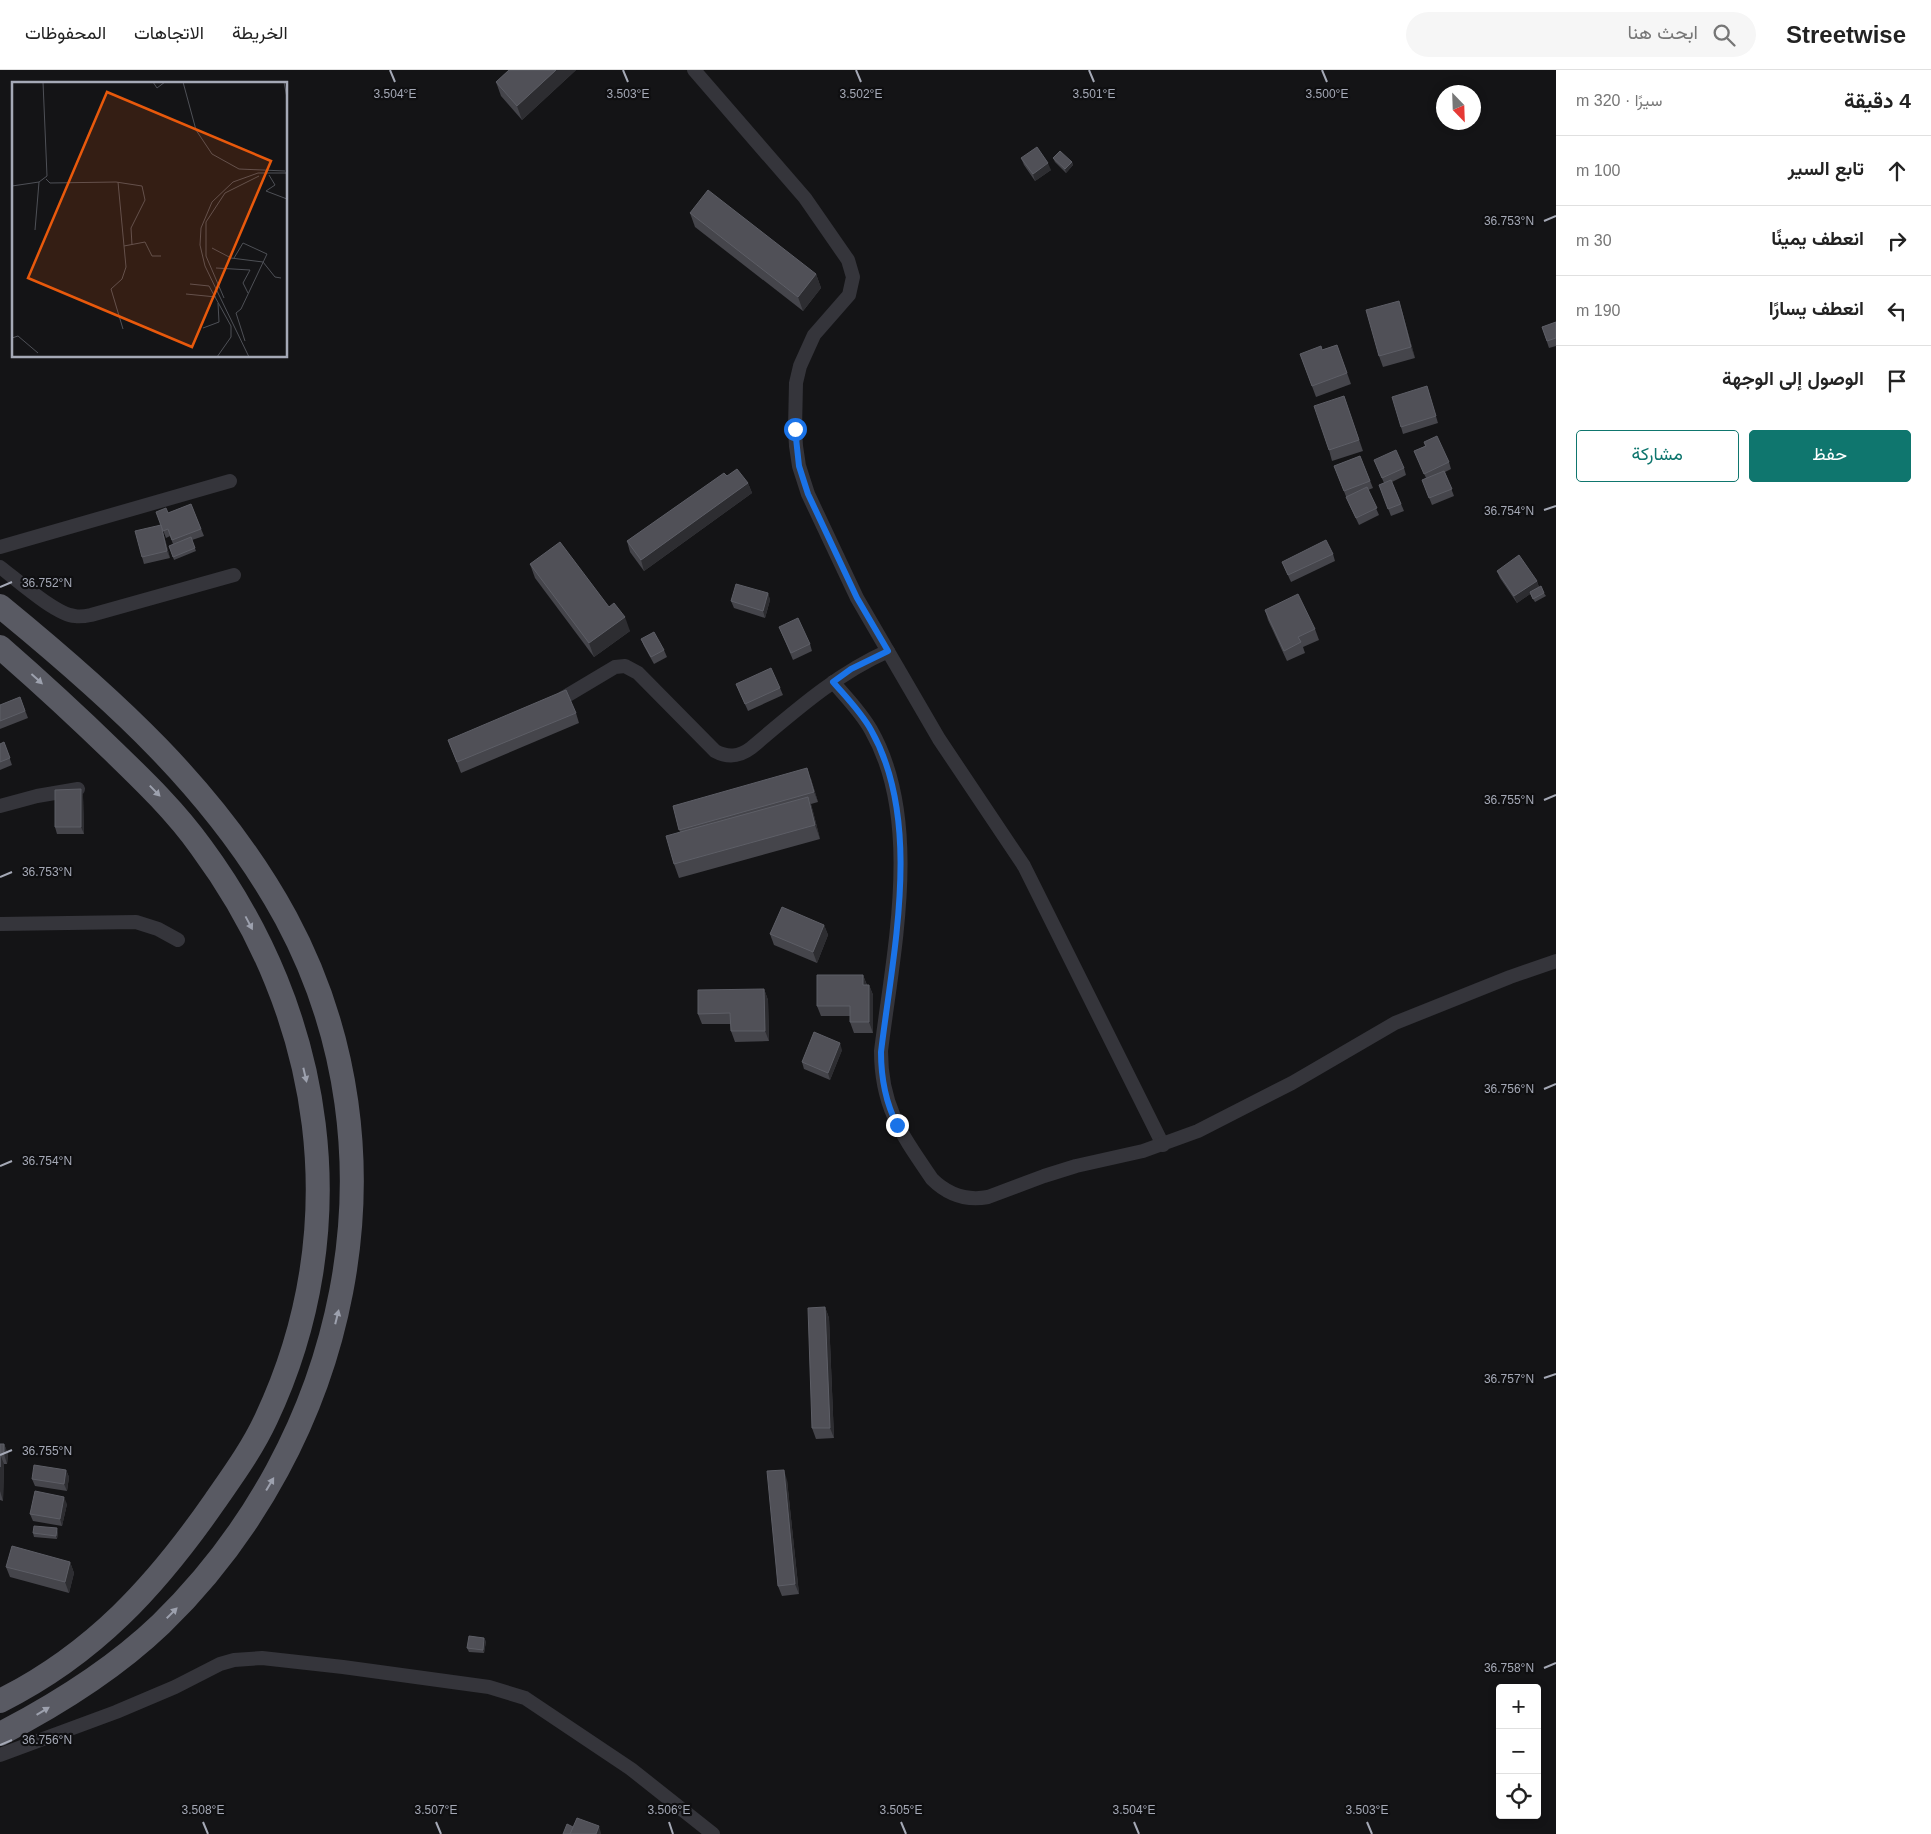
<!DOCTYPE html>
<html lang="ar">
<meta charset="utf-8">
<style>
body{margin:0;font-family:Helvetica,Vazirmatn,sans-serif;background:#f6f6f6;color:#222;direction:rtl}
.controls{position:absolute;right:15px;bottom:15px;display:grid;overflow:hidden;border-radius:5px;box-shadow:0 2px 8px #0003}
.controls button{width:45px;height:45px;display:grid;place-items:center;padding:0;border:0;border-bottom:1px solid #e0e0e0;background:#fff;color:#222;font:25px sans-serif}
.compass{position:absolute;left:1436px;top:15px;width:45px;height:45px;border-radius:50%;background:#fff;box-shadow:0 2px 8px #0003;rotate:157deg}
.stop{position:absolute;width:15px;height:15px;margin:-11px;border:4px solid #1a73e8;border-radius:50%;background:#fff}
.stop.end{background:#1a73e8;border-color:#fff;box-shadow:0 1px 5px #0008}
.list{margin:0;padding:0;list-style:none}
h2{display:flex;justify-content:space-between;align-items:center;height:65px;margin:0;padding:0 20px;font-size:21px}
h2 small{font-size:16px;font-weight:400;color:#767676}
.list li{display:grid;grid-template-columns:32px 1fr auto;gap:15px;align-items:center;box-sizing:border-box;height:70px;padding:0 20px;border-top:1px solid #e0e0e0}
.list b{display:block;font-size:19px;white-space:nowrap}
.list em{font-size:16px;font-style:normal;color:#767676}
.actions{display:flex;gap:10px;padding:15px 20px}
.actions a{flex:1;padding:11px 0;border:1px solid #0f766e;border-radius:5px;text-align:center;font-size:18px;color:#0f766e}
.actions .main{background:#0f766e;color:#fff}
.icon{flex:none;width:28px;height:28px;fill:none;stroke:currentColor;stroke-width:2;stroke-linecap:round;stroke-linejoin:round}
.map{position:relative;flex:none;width:1556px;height:1764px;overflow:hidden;direction:ltr}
header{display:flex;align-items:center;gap:30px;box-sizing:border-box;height:70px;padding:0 25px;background:#fff;border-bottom:1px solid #e0e0e0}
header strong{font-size:24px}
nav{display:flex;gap:28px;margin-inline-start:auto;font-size:18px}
.search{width:350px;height:45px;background:#f6f6f6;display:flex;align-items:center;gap:12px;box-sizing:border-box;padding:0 18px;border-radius:28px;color:#767676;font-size:19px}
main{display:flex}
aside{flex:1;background:#fff}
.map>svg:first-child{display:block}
</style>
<header>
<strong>Streetwise</strong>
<div class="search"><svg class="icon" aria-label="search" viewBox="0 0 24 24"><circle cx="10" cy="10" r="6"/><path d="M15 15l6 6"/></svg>ابحث هنا</div>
<nav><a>الخريطة</a><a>الاتجاهات</a><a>المحفوظات</a></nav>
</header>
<main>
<aside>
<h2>4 دقيقة<small>سيرًا · 320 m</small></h2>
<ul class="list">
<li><svg class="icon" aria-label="ahead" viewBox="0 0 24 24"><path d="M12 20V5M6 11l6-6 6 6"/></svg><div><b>تابع السير</b></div><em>100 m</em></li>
<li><svg class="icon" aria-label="right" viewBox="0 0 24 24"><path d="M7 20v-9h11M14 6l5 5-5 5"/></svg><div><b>انعطف يمينًا</b></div><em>30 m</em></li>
<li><svg class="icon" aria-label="left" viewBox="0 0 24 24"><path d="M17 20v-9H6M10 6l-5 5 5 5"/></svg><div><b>انعطف يسارًا</b></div><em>190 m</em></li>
<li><svg class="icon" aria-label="arrive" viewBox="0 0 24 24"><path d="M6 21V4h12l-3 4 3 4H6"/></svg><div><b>الوصول إلى الوجهة</b></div></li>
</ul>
<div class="actions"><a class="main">حفظ</a><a>مشاركة</a></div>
</aside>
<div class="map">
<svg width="1556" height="1764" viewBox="0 0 1556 1764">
<rect width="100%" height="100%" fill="#141416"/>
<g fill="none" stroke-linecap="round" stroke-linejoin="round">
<g stroke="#35353b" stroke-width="14">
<polyline points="694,0 805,128 848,190 853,207 849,225 814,265 800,296 796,313 795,359 796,376 799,396 808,424 857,528 939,669 1024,796 1163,1075"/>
<polyline points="0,477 230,411"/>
<path d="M0 497C16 509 56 545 75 546 80 547 86 546 91 545L234 505"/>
<path d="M833 612C846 627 861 642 871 660 923 751 893 882 881 981 881 1037 902 1065 932 1109 948 1125 966 1131 988 1127L1044 1106 1076 1096 1143 1081 1198 1061 1292 1013 1395 953 1510 907 1556 891"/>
<path d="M563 628 615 597 625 596 638 603 715 681C728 688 739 687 751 678 794 642 836 604 888 581"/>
<polyline points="0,736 37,726 78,719"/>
<polyline points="0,854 136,852 158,859 178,870"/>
<polyline points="0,1685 116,1642 175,1617 220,1594 234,1590 262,1588 343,1597 489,1617 525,1628 631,1699 713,1764"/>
</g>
<g stroke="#595a63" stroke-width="24">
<path d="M0 536C110 626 217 721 286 848 413 1084 348 1372 161 1554 114 1599 58 1634 0 1664"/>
<path d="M0 577C39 611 77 646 114 682 145 712 176 742 201 777 325 945 356 1158 266 1349 252 1379 233 1405 215 1431 156 1516 94 1584 0 1631"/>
</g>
</g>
<g fill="#45454b">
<polygon points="509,0 576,0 522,50 501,26 496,12"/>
<polygon points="1021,88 1051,100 1035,111 1024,95"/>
<polygon points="1053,88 1072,92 1073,95 1066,103 1055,92"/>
<polygon points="690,143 816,204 821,218 803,241 695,157"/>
<polygon points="1402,241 1415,288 1383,297 1379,286"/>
<polygon points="1556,252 1556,276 1549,278 1542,257"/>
<polygon points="1337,275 1351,314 1316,327 1300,284 1322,280"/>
<polygon points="1427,316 1438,353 1403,364 1401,357"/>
<polygon points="1344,326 1363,381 1332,391 1329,380"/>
<polygon points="1424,372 1449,392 1451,399 1445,402 1454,426 1432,435 1422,410 1426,408 1414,381 1425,376"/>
<polygon points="1360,386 1373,418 1368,420 1379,445 1359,455 1349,434 1334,396"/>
<polygon points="1374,390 1404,398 1406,405 1392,412 1404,441 1391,446 1379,415 1384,413"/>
<polygon points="727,406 748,413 752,423 644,501 630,482 627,471"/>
<polygon points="191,434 204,466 192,470 196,481 174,490 169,476 173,474 170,466 166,468 156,442 168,443"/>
<polygon points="163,462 170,488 144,494 142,487"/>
<polygon points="1333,484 1335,491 1291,512 1282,492"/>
<polygon points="530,494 609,537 630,561 594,587 535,508"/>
<polygon points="1497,501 1537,511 1539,517 1544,523 1546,526 1535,532 1530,524 1517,533 1500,508"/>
<polygon points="768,523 770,530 765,548 734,538 731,531"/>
<polygon points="1265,540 1315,559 1319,570 1303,577 1305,583 1287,591 1268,550"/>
<polygon points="779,557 810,574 812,581 793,590"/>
<polygon points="641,569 664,580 667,587 654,594 644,576"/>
<polygon points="736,614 780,618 783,625 748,641"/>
<polygon points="20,627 28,648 0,659 0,635"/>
<polygon points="576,643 579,653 461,703 448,670"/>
<polygon points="4,672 12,695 0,700 0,674"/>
<polygon points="811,709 818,732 811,734 820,769 679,808 674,794 680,762 673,736"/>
<polygon points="81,719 83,726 84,764 57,764 55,757"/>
<polygon points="824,855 828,865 817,893 774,875 770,864"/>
<polygon points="863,905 867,915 869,915 873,925 873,963 854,963 850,952 850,946 821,946 817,936"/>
<polygon points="764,919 768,930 769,971 735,972 731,961 731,954 702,954 698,944"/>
<polygon points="842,980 830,1010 804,999 802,992"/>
<polygon points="825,1237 829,1248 834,1368 816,1369 812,1358"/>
<polygon points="0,1374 4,1374 8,1384 7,1394 4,1394 3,1431 0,1430"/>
<polygon points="66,1400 69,1407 67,1421 35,1416 32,1409"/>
<polygon points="787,1410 799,1524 782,1526 778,1516"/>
<polygon points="67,1434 62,1456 33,1451 30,1444"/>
<polygon points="58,1462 57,1469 34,1467 33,1463"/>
<polygon points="70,1492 74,1503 69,1523 10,1507 6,1497"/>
<polygon points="486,1571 484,1583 469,1582 467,1578"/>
</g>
<g fill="#2d2d31">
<polygon points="556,0 576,0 522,50 517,36"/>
<polygon points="1072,92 1073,95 1066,103 1065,99"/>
<polygon points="1048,93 1051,100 1035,111 1033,104"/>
<polygon points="816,204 821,218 803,241 798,227"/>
<polygon points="1399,231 1402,241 1415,288 1411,277"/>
<polygon points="748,413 752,423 644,501 641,490"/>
<polygon points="161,455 163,462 170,488 167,481"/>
<polygon points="1537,511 1539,518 1517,533 1514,526"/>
<polygon points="768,523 770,530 765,548 763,541"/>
<polygon points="625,547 630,561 594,587 589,573"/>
<polygon points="807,698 811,709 818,732 814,722"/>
<polygon points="81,719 83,726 84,764 81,757"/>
<polygon points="808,727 813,741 820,769 815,755"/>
<polygon points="824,855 828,865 817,893 813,882"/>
<polygon points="863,905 867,916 863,915"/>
<polygon points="869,915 873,925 873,963 869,952"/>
<polygon points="764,919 768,930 769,971 765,961"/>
<polygon points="840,973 842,980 830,1010 828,1003"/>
<polygon points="825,1237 829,1248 834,1368 830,1358"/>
<polygon points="4,1374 8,1384 7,1394 4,1384"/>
<polygon points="0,1384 4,1394 3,1431 0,1421"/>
<polygon points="66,1400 69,1407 67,1421 64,1414"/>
<polygon points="784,1400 787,1410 799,1524 795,1514"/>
<polygon points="64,1427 67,1434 62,1456 60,1449"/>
<polygon points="57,1458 58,1462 57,1469 56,1466"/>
<polygon points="70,1492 74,1503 69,1523 65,1512"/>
<polygon points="484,1568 486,1571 484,1583 483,1580"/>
<polygon points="599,1756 601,1763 601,1764 596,1764"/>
</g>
<g fill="#505057" stroke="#5d5e66">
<polygon points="509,0 556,0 517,36 496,12"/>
<polygon points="1037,77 1048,93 1033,104 1021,88"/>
<polygon points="1060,81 1072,92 1065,99 1053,88"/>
<polygon points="708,120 816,204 798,227 690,143"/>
<polygon points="1399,231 1411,277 1379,286 1366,240"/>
<polygon points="1556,252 1556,268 1547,271 1542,257"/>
<polygon points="1337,275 1347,303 1312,316 1300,284 1321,276 1322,280"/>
<polygon points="1427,316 1436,346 1401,357 1392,327"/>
<polygon points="1344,326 1359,370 1329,380 1314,336"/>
<polygon points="1437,366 1449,392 1424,404 1414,381 1426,376 1424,372"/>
<polygon points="1396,380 1404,398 1382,408 1374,390"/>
<polygon points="1360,386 1370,411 1344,421 1334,396"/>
<polygon points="737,399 748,413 641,490 627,471 724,403 727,406"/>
<polygon points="1444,401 1452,419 1429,428 1422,410"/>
<polygon points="1391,410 1401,434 1388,439 1379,415"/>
<polygon points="1367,417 1377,438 1356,448 1346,427"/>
<polygon points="191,434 201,459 172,470 168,459 163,461 156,442 166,438 168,443"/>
<polygon points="161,455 167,481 142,487 135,461"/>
<polygon points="191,467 195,478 173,487 169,476"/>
<polygon points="1326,470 1333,484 1288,505 1282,492"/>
<polygon points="560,472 609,537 614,533 625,547 589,573 530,494"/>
<polygon points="1519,485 1537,511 1514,526 1497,501"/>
<polygon points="736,514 768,523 763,541 731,531"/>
<polygon points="1541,516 1544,523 1533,529 1530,522"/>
<polygon points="1298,524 1315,559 1298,567 1301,572 1284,581 1265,540"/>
<polygon points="798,548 810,574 791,583 779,557"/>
<polygon points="654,562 664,580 651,587 641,569"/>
<polygon points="771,598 780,618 745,634 736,614"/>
<polygon points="566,620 576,643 457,692 448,670"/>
<polygon points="20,627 25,641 0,651 0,635"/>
<polygon points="4,672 10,688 0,692 0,674"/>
<polygon points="807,698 814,722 679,760 673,736"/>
<polygon points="81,719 81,757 55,757 55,720"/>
<polygon points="808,727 815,755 674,794 666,766"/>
<polygon points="782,837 824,855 813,882 770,864"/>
<polygon points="817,905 863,905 863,915 869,915 869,952 850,952 850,936 817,936"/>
<polygon points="764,919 765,961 731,961 730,943 698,944 698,920"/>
<polygon points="814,962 840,973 828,1003 802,992"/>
<polygon points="825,1237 830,1358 812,1358 808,1238"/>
<polygon points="0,1374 4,1374 4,1384 0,1384 0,1397"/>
<polygon points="34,1395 66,1400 64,1414 32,1409"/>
<polygon points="784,1400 795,1514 778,1516 767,1401"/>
<polygon points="35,1421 64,1427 60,1449 30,1444"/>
<polygon points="34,1456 57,1458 56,1466 33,1463"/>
<polygon points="12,1476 70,1492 65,1512 6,1497"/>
<polygon points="469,1566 484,1568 483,1580 467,1578"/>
<polygon points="577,1748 599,1756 596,1764 570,1764"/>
<polygon points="567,1754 573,1757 570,1764 563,1764"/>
</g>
<defs><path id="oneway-solid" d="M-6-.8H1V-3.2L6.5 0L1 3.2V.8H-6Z" transform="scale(1.25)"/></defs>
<g fill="#9da1ae">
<use href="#oneway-solid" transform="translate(37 609) rotate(42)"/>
<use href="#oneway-solid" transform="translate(155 721) rotate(46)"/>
<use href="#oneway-solid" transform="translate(249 853) rotate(62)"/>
<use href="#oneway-solid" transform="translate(305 1005) rotate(77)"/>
<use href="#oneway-solid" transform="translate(337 1247) rotate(-76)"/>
<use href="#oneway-solid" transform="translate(270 1414) rotate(-59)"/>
<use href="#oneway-solid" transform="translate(172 1543) rotate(-45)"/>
<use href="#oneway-solid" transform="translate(43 1641) rotate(-31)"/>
</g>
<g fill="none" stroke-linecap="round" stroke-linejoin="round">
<path stroke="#1a73e8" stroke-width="6" d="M795 359 799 396 808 424 857 528 888 581 851 599 833 612C846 627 861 642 871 660 923 752 893 881 881 982 881 1008 885 1031 897 1055"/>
</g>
<path fill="none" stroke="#a5a9b6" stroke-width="2" d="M390 0 395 12M623 0 628 12M856 0 861 12M1089 0 1094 12M1322 0 1327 12M1544 151 1556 146M1544 440 1556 436M0 517 12 512M1544 730 1556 725M0 807 12 802M1544 1019 1556 1014M0 1096 12 1091M1544 1308 1556 1304M0 1385 12 1380M1544 1598 1556 1593M0 1675 12 1670M203 1752 208 1764M436 1752 441 1764M669 1752 673 1764M901 1752 906 1764M1134 1752 1139 1764M1367 1752 1372 1764"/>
<g transform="translate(12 12)">
<rect width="275" height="275" fill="#141416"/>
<path fill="none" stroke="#4e5056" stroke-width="1" d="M141 0 145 6 153 0M171 0 184 48 200 72 227 87 273 89M272 0 275 16M257 93 263 103 254 109 275 117M34 97 38 101 104 100 130 104 133 118 119 146 120 163M106 100 114 185 110 197 99 207 111 247M0 104 27 100 35 94 31 0M23 148 27 100M112 164 133 160 140 174H149M200 166 219 176 251 180 263 195 269 196M222 176 231 161 255 172 229 227 224 231 233 259M204 186 238 188 231 201 236 211M178 202 197 204 219 244V255L205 275M174 212 204 215M212 216 194 174V140L213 111 247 94M191 246 207 240 206 221M0 256 6 254 26 271M237 275 193 184 188 163 189 146 200 120 221 100 246 91H275"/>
<path fill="#e8590c" fill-opacity="0.15" stroke="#e8590c" stroke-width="2.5" d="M95 10 259 79 180 265 16 196Z"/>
<rect width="275" height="275" fill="none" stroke="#a5a9b6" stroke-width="2.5"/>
</g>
<g font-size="12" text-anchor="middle" fill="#a5a9b6" stroke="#0f0f11" stroke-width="4.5" stroke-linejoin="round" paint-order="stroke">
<text x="395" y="28">3.504°E</text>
<text x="628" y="28">3.503°E</text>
<text x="1094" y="28">3.501°E</text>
<text x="861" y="28">3.502°E</text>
<text x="1327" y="28">3.500°E</text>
<text x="1509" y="155">36.753°N</text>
<text x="1509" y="445">36.754°N</text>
<text x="47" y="517">36.752°N</text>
<text x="1509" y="734">36.755°N</text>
<text x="47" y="806">36.753°N</text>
<text x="1509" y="1023">36.756°N</text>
<text x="47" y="1095">36.754°N</text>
<text x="1509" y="1313">36.757°N</text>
<text x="47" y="1385">36.755°N</text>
<text x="1509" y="1602">36.758°N</text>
<text x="47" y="1674">36.756°N</text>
<text x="203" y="1744">3.508°E</text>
<text x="436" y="1744">3.507°E</text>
<text x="669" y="1744">3.506°E</text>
<text x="901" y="1744">3.505°E</text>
<text x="1134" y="1744">3.504°E</text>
<text x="1367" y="1744">3.503°E</text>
</g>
</svg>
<div class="controls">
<button>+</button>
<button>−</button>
<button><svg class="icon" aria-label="locate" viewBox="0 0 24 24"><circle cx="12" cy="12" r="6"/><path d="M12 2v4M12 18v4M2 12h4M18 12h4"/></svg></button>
</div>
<svg class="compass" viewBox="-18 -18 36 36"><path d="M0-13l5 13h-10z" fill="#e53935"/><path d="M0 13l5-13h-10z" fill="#767676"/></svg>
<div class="stop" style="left:795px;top:359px"></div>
<div class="stop end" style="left:897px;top:1055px"></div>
</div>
</main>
